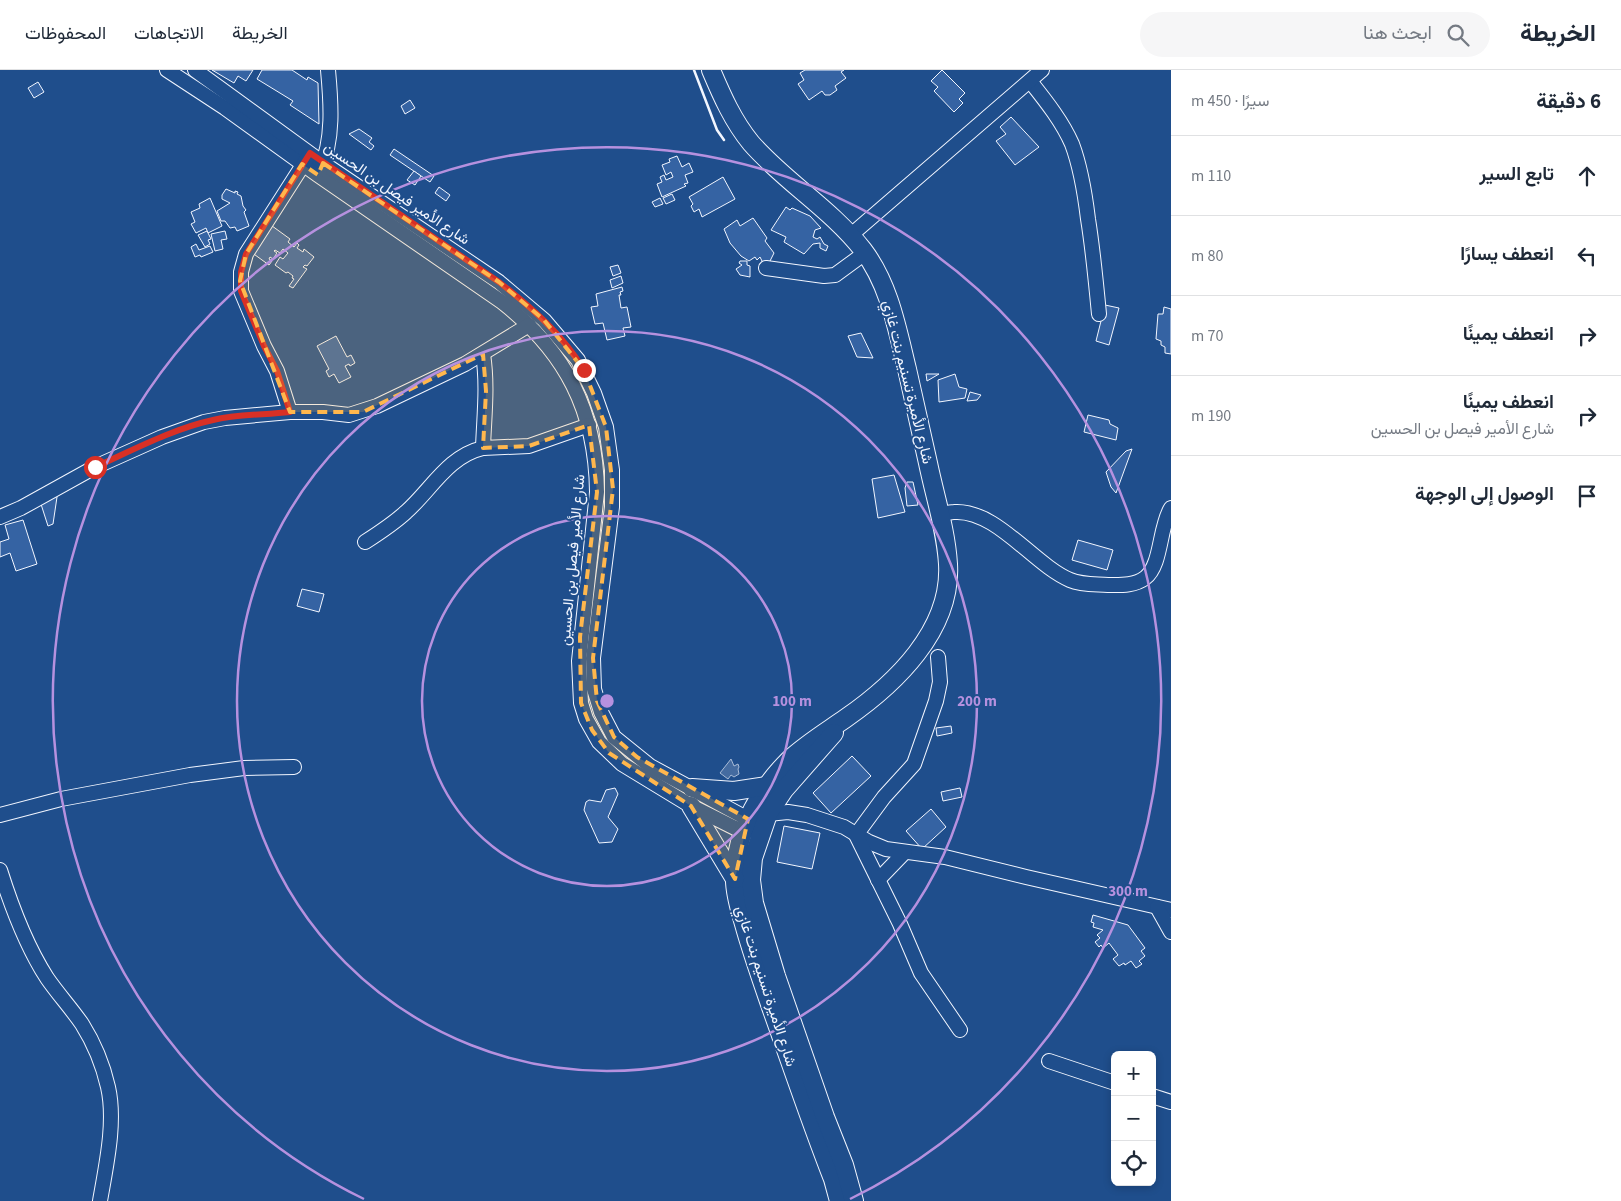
<!DOCTYPE html>
<html lang="ar">
<meta charset="utf-8">
<style>
body{margin:0;font-family:"Source Sans 3",Vazirmatn,sans-serif;background:#f6f6f7;color:#1f2937;direction:rtl}
.controls{position:absolute;right:15px;bottom:15px;display:grid;overflow:hidden;border-radius:8px;box-shadow:0 2px 8px #0003}
.controls button{width:45px;height:45px;display:grid;place-items:center;padding:0;border:0;border-bottom:1px solid #e0e1e3;background:#fff;color:#1f2937;font:25px sans-serif}
.stop{position:absolute;width:15px;height:15px;margin:-11px;border:4px solid #d93025;border-radius:50%;background:#fff}
.stop.end{background:#d93025;border-color:#fff;box-shadow:0 1px 5px #0008}
.list{margin:0;padding:0;list-style:none}
h2{display:flex;justify-content:space-between;align-items:center;height:65px;margin:0;padding:0 20px;font-size:21px}
h2 small{font-size:16px;font-weight:400;color:#747a83}
.list li{display:grid;grid-template-columns:32px 1fr auto;gap:15px;align-items:center;box-sizing:border-box;height:80px;padding:0 20px;border-top:1px solid #e0e1e3}
.list b{display:block;font-size:19px;white-space:nowrap}
.list p{margin:0;font-size:16px;white-space:nowrap;color:#747a83}
.list em{font-size:16px;font-style:normal;color:#747a83}
.icon{flex:none;width:28px;height:28px;fill:none;stroke:currentColor;stroke-width:2;stroke-linecap:round;stroke-linejoin:round}
.map{position:relative;flex:none;width:1171px;height:1131px;overflow:hidden;direction:ltr}
header{display:flex;align-items:center;gap:30px;box-sizing:border-box;height:70px;padding:0 25px;background:#fff;border-bottom:1px solid #e0e1e3}
header strong{font-size:24px}
nav{display:flex;gap:28px;margin-inline-start:auto;font-size:18px}
.search{width:350px;height:45px;background:#f6f6f7;display:flex;align-items:center;gap:12px;box-sizing:border-box;padding:0 18px;border-radius:28px;color:#747a83;font-size:19px}
main{display:flex}
aside{flex:1;background:#fff}
.map>svg:first-child{display:block}
</style>
<header>
<strong>الخريطة</strong>
<div class="search"><svg class="icon" aria-label="search" viewBox="0 0 24 24"><circle cx="10" cy="10" r="6"/><path d="M15 15l6 6"/></svg>ابحث هنا</div>
<nav><a>الخريطة</a><a>الاتجاهات</a><a>المحفوظات</a></nav>
</header>
<main>
<aside>
<h2>6 دقيقة<small>سيرًا · 450 m</small></h2>
<ul class="list">
<li><svg class="icon" aria-label="ahead" viewBox="0 0 24 24"><path d="M12 20V5M6 11l6-6 6 6"/></svg><div><b>تابع السير</b></div><em>110 m</em></li>
<li><svg class="icon" aria-label="left" viewBox="0 0 24 24"><path d="M17 20v-9H6M10 6l-5 5 5 5"/></svg><div><b>انعطف يسارًا</b></div><em>80 m</em></li>
<li><svg class="icon" aria-label="right" viewBox="0 0 24 24"><path d="M7 20v-9h11M14 6l5 5-5 5"/></svg><div><b>انعطف يمينًا</b></div><em>70 m</em></li>
<li><svg class="icon" aria-label="right" viewBox="0 0 24 24"><path d="M7 20v-9h11M14 6l5 5-5 5"/></svg><div><b>انعطف يمينًا</b><p>شارع الأمير فيصل بن الحسين</p></div><em>190 m</em></li>
<li><svg class="icon" aria-label="arrive" viewBox="0 0 24 24"><path d="M6 21V4h12l-3 4 3 4H6"/></svg><div><b>الوصول إلى الوجهة</b></div></li>
</ul>
</aside>
<div class="map">
<svg width="1171" height="1131" viewBox="0 0 1171 1131">
<rect width="100%" height="100%" fill="#1f4e8c"/>
<polygon fill="#446ba0" stroke="#a8bbd7" points="731,689 734,696 738,694 739,697 738,699 739,704 734,707 731,705 728,709 720,703"/>
<g fill="#3563a3" stroke="#f2f6ff">
<polygon points="212,0 253,0 246,11 238,6 234,13"/>
<polygon points="262,0 292,0 307,10 308,7 318,13 319,54 290,35 293,31 257,9"/>
<polygon points="805,0 844,0 841,2 846,8 835,16 837,20 830,25 825,25 822,21 809,30 798,14 804,10 800,3"/>
<polygon points="942,0 965,23 959,29 963,33 954,42 934,21 938,17 931,11"/>
<polygon points="38,12 44,22 34,28 28,18"/>
<polygon points="410,30 415,38 405,44 401,36"/>
<polygon points="1011,47 1039,77 1015,95 996,71 1006,64 1000,57"/>
<polygon points="359,59 372,68 369,72 374,76 371,80 349,64"/>
<polygon points="394,79 434,106 430,112 390,85"/>
<polygon points="677,86 682,97 689,93 693,102 685,105 688,113 684,114 686,116 662,127 657,114 662,112 660,107 664,105 666,110 673,107 671,102 666,105 662,95 670,92 669,89"/>
<polygon points="414,101 421,106 415,115 407,110"/>
<polygon points="723,107 735,129 702,147 699,139 694,142 691,136 693,134 689,127"/>
<polygon points="439,117 450,125 446,131 435,123"/>
<polygon points="226,119 235,123 235,121 238,122 237,124 241,126 243,136 246,140 244,142 249,156 237,161 235,157 230,158 225,151 221,151 217,141 230,133 222,129 222,125"/>
<polygon points="672,124 675,130 666,134 663,128"/>
<polygon points="210,128 222,156 208,163 206,158 196,163 191,154 195,152 191,142 200,138 199,134"/>
<polygon points="660,128 663,134 655,137 652,132"/>
<polygon points="786,137 790,140 792,138 810,146 821,158 815,160 813,167 817,169 820,167 824,174 828,176 826,181 820,178 820,173 813,174 804,184 784,172 786,167 771,160"/>
<polygon points="753,148 767,168 765,171 774,183 768,195 763,193 760,187 757,190 755,187 749,191 741,186 730,173 724,159 737,150 740,156"/>
<polygon points="268,153 290,169 288,172 294,177 297,173 299,175 297,178 303,182 304,179 314,187 307,196 305,195 303,197 307,199 293,218 289,216 294,209 292,208 293,206 288,202 286,203 275,195 280,187 283,189 288,183 283,179 280,183 275,180 274,181 277,183 273,189 270,187 269,189 272,191 269,195 251,182 264,164 266,166 268,163 263,160"/>
<polygon points="207,161 211,169 208,170 210,174 205,177 198,165"/>
<polygon points="225,161 227,169 221,170 223,179 215,181 211,164"/>
<polygon points="196,174 199,180 210,176 213,182 201,187 200,185 195,187 191,177"/>
<polygon points="740,191 747,191 747,195 750,196 750,207 740,205 736,199 742,195 739,193"/>
<polygon points="618,195 621,203 613,206 610,197"/>
<polygon points="621,206 623,213 612,218 610,210"/>
<polygon points="622,217 623,221 620,222 621,225 619,225 621,238 627,237 631,257 623,258 625,266 607,270 603,253 595,254 591,237 598,236 596,224"/>
<polygon points="1105,235 1119,238 1109,275 1096,271"/>
<polygon points="1164,237 1171,239 1171,284 1165,283 1165,277 1161,275 1161,271 1156,269 1158,244 1163,244"/>
<polygon points="861,263 873,288 857,287 848,266"/>
<polygon points="336,266 347,287 351,285 355,293 350,296 349,294 345,296 351,307 339,313 334,304 329,307 326,301 329,299 317,276"/>
<polygon points="926,304 939,304 927,311"/>
<polygon points="955,304 959,317 967,319 965,328 939,332 938,310"/>
<polygon points="970,322 981,325 977,330 967,331"/>
<polygon points="1088,345 1109,350 1110,354 1118,358 1116,370 1084,362"/>
<polygon points="1132,379 1116,423 1111,417 1106,402 1126,381"/>
<polygon points="894,405 905,442 878,448 872,409"/>
<polygon points="907,412 913,412 918,435 907,436 905,418"/>
<polygon points="55,423 57,427 53,454 48,456 40,431"/>
<polygon points="23,450 37,494 16,501 10,483 0,487 0,472 9,469 5,455"/>
<polygon points="1078,470 1113,480 1107,500 1072,490"/>
<polygon points="302,519 324,524 319,542 297,536"/>
<polygon points="951,656 952,663 937,666 936,658"/>
<polygon points="852,686 871,706 831,743 813,723"/>
<polygon points="615,718 618,724 608,747 618,759 612,772 599,773 584,740 586,732 589,730 601,732 606,720"/>
<polygon points="960,718 962,727 943,731 941,722"/>
<polygon points="931,739 946,757 922,779 906,761"/>
<polygon points="784,756 820,763 812,799 777,792"/>
<polygon points="1093,845 1128,855 1145,878 1141,881 1145,886 1139,891 1142,894 1136,898 1131,891 1125,895 1124,893 1119,896 1113,889 1118,885 1109,873 1103,878 1101,875 1099,877 1095,872 1100,868 1097,865 1103,860 1093,857 1094,853 1091,852"/>
</g>
<g fill="none" stroke-linecap="round" stroke-linejoin="round">
<g stroke="#f2f6ff" stroke-width="16">
<g id="minor">
<path d="M167 0 225 38 318 105 502 232C566 282 596 341 597 422L579 591 581 633 586 649 599 672 622 694 691 736 743 762C756 761 763 755 768 744L788 742 807 745 844 757 869 772 886 779 945 787 1026 807 1171 840"/>
<polyline points="195,0 320,91 499,212 544,250 578,290 594,323 606,357 612,400 612,437 593,588 594,619 601,642 614,667 650,696 748,749 754,756"/>
<path d="M1030 11C1045 30 1062 51 1072 74 1081 98 1085 124 1088 149 1093 180 1096 212 1099 244"/>
<path d="M320 100C334 70 331 32 328 0"/>
<polyline points="851,165 1042,0"/>
<polyline points="766,198 824,206 835,205 865,183"/>
<path d="M483 284C488 316 484 347 483 378L529 376 589 355"/>
<polyline points="290,342 277,301 264,276 241,221 241,202 246,184 308,87"/>
<path d="M939 445C944 444 949 442 954 442 996 439 1034 495 1070 510 1082 515 1095 514 1108 515 1120 515 1134 516 1145 508 1162 495 1159 457 1171 438"/>
<polyline points="0,447 21,438 95,397 162,367 204,352 225,348 290,342 323,342 349,345 377,336 465,294 529,255"/>
<path d="M365 472C379 463 393 454 406 442 431 420 448 386 483 378"/>
<polyline points="938,587 940,612 936,631 914,694 884,727 856,765 900,854 921,903 960,960"/>
<polyline points="0,745 61,729 190,705 244,698 294,697"/>
<path d="M0 800C11 835 27 877 47 908 58 924 71 938 82 954 94 973 103 995 108 1017 116 1052 106 1096 100 1131"/>
<polyline points="878,810 905,782"/>
<polyline points="1157,837 1171,862"/>
<polyline points="1049,991 1115,1013"/>
<polyline points="1152,1026 1171,1032"/>
</g>
</g>
<g stroke="#f2f6ff" stroke-width="20">
<g id="major">
<path d="M711 0C722 26 733 51 751 73 785 112 831 139 863 180 889 214 897 258 907 299 914 331 921 362 928 393 935 427 946 460 948 494 952 560 895 614 846 648 826 662 806 674 789 690 766 713 749 740 740 772 737 784 734 798 735 810 735 825 740 840 744 854 752 883 762 911 772 940 792 996 811 1053 833 1109L839 1131"/>
<polyline points="834,663 784,720 768,744 753,788 751,810 754,833 776,906 825,1047 844,1095 854,1131"/>
<polyline points="692,718 734,721 766,716"/>
<polyline points="691,736 735,809"/>
</g>
</g>
<use href="#minor" stroke="#1f4e8c" stroke-width="14"/>
<use href="#major" stroke="#1f4e8c" stroke-width="18"/>
<polyline stroke="#f2f6ff" stroke-width="2.5" points="694,0 717,60 724,70"/>
</g>
<g fill="none" stroke-linecap="round" stroke-linejoin="round">
<path stroke="#d93025" stroke-width="6" d="M95 397C133 380 172 359 213 350 238 344 265 345 290 342L277 301 264 276 241 221V202L246 184 310 83 499 212C532 238 562 264 584 300"/>
</g>
<path fill="#ffb74d" fill-opacity="0.2" stroke="#ffb74d" stroke-width="4" stroke-dasharray="10 6" stroke-linejoin="round" d="M323 93 499 212 544 250 584 300 606 357 613 419 593 588 597 631 614 667 637 687 748 749 735 809 691 736 609 683 592 660 581 633 580 567 597 422 589 355 529 376 483 378 486 321 483 284 363 342H290L240 211 246 184 302 94 318 105Z"/>
<g fill="none" stroke="#b691df" stroke-width="2.5">
<circle cx="607" cy="631" r="185"/>
<circle cx="607" cy="631" r="370"/>
<path d="M364 1129A554 554 0 1 1 850 1129"/>
</g>
<g text-anchor="middle" stroke-width="4" stroke-linejoin="round" paint-order="stroke">
<g font-size="15" fill="#f2f6ff" stroke="#1f4e8c">
<text transform="translate(397 123) rotate(34)" y="5">شارع الأمير فيصل بن الحسين</text>
<text transform="translate(908 312) rotate(76)" y="5">شارع الأميرة تسنيم بنت غازي</text>
<text transform="translate(572 490) rotate(-85)" y="5">شارع الأمير فيصل بن الحسين</text>
<text transform="translate(766 916) rotate(72)" y="5">شارع الأميرة تسنيم بنت غازي</text>
</g>
</g>
<circle cx="607" cy="631" r="8" fill="#b691df" stroke="#1f4e8c" stroke-width="2.5"/>
<g font-size="15" text-anchor="middle" font-weight="bold" fill="#b691df" stroke="#1f4e8c" stroke-width="4" stroke-linejoin="round" paint-order="stroke">
<text x="792" y="636">100 m</text>
<text x="977" y="636">200 m</text>
<text x="1128" y="826">300 m</text>
</g>
</svg>
<div class="controls">
<button>+</button>
<button>−</button>
<button><svg class="icon" aria-label="locate" viewBox="0 0 24 24"><circle cx="12" cy="12" r="6"/><path d="M12 2v4M12 18v4M2 12h4M18 12h4"/></svg></button>
</div>
<div class="stop" style="left:95px;top:397px"></div>
<div class="stop end" style="left:584px;top:300px"></div>
</div>
</main>
